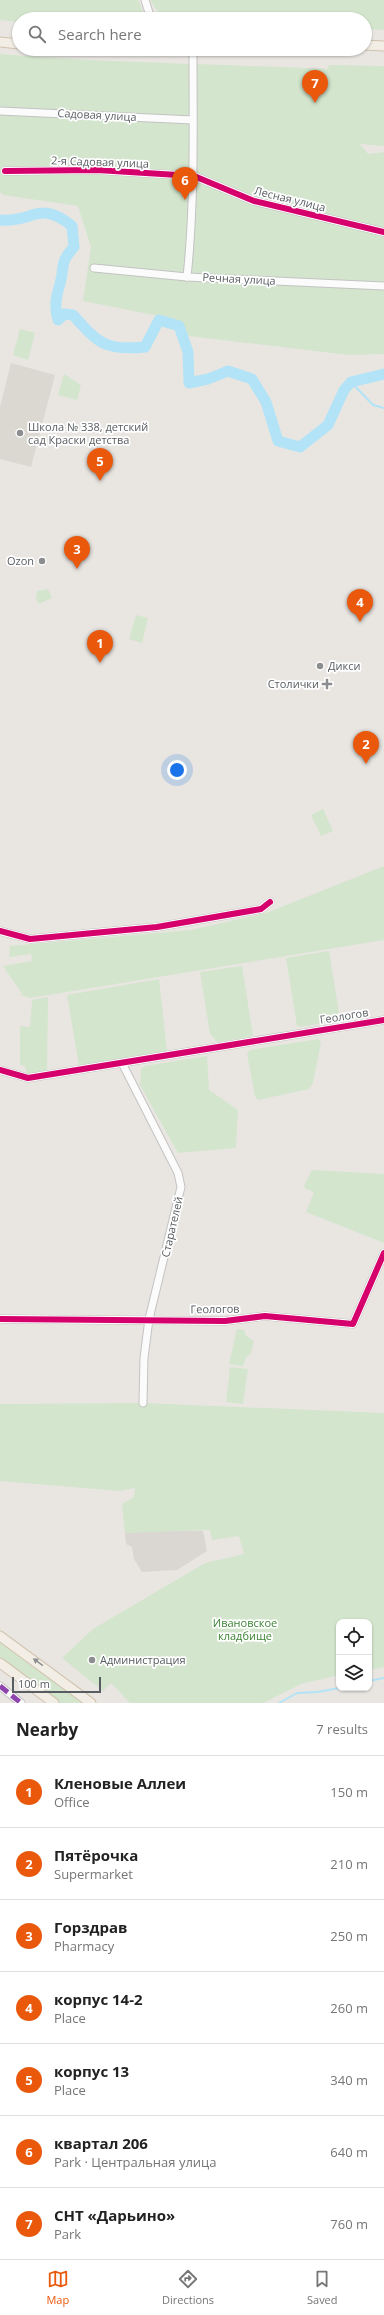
<!DOCTYPE html>
<meta charset="utf-8">
<style>
body{margin:0;font-family:"Open Sans",sans-serif;background:#f2f2f2;color:#222}
.controls{position:absolute;right:12px;bottom:12px;display:grid;overflow:hidden;border-radius:8px;box-shadow:0 1px 3px #0004}
.controls button{width:36px;height:36px;display:grid;place-items:center;padding:0;border:0;border-bottom:1px solid #e0e0e0;background:#fff;color:#222;font:20px sans-serif}
.scale{position:absolute;left:12px;bottom:10px;width:89px;box-sizing:border-box;padding-left:4px;border:2px solid #585d61;border-top:0;font-size:11px;line-height:14px;white-space:nowrap;color:#585d61;-webkit-text-stroke:3px #fff;paint-order:stroke}
.you{position:absolute;left:177px;top:770px;width:14px;height:14px;margin:-10px;border:3px solid #fff;border-radius:50%;background:#1a73e8;box-shadow:0 0 0 6px #1a73e833}
.badge{display:grid;place-items:center;width:26px;height:26px;border-radius:50%;background:#ea580c;color:#fff;font-size:13px;font-weight:700}
.pin{position:absolute;translate:-50% -33px;filter:drop-shadow(0 1px 2px #0008)}
.pin::after{content:'';position:absolute;top:21px;width:14px;height:12px;background:inherit;clip-path:polygon(0 0,100% 0,50% 100%)}
.list{margin:0;padding:0;list-style:none}
h2{display:flex;justify-content:space-between;align-items:center;height:52px;margin:0;padding:0 16px;font-size:17px}
h2 small{font-size:13px;font-weight:400;color:#767676}
.list li{display:grid;grid-template-columns:26px 1fr auto;gap:12px;align-items:center;box-sizing:border-box;height:72px;padding:0 16px;border-top:1px solid #e0e0e0}
.list b{display:block;font-size:15px;white-space:nowrap}
.list p{margin:0;font-size:13px;white-space:nowrap;color:#767676}
.list em{font-size:13px;font-style:normal;color:#767676}
.icon{flex:none;width:22px;height:22px;fill:none;stroke:currentColor;stroke-width:2;stroke-linecap:round;stroke-linejoin:round}
.map{position:relative;flex:none;width:384px;height:1703px;overflow:hidden}
.search{position:absolute;background:#fff;box-shadow:0 1px 3px #0004;left:12px;right:12px;top:12px;height:44px;display:flex;align-items:center;gap:10px;box-sizing:border-box;padding:0 14px;border-radius:22px;color:#767676;font-size:15px}
.sheet{height:556px;background:#fff}
nav{display:flex;justify-content:space-around;align-items:center;box-sizing:border-box;height:56px;border-top:1px solid #e0e0e0;background:#fff;font-size:11px;color:#767676}
nav a{display:grid;justify-items:center;gap:2px}
nav .on{color:#ea580c}
.map>svg:first-child{display:block}
</style>
<div class="map">
<svg width="384" height="1703" viewBox="0 0 384 1703">
<rect width="100%" height="100%" fill="#e9e6e2"/>
<polygon fill="#dad7d3" points="157,1531 203,1531 207,1551 177,1570 142,1572 134,1559 132,1547 126,1544 125,1533"/>
<polygon fill="#dbd7d1" points="11,363 55,375 31,467 0,459 0,407"/>
<g fill="#d3e5cd">
<polygon points="0,0 138,0 146,18 19,19 19,22 0,20"/>
<polygon points="150,0 384,0 384,30 365,29 365,19 283,19 243,15 221,19 163,19"/>
<path d="M0 54C109 63 219 64 328 69L329 65 384 66V146L360 144 368 154 384 152V354L349 355 189 336 174 319 83 301 91 247 78 206 3 195 0 192Z"/>
<polygon points="20,329 35,333 28,360 13,355"/>
<polygon points="64,374 81,385 77,400 58,395"/>
<polygon points="48,589 52,598 39,604 36,600 37,591"/>
<polygon points="136,615 148,618 142,643 129,639"/>
<polygon points="323,809 333,831 321,836 311,815"/>
<polygon points="384,866 384,940 30,998 0,988 23,995 3,966 32,961 31,954 9,957 10,946 191,930 266,913"/>
<polygon points="329,951 340,1019 338,1021 300,1027 297,1026 286,958"/>
<polygon points="242,966 253,1036 218,1042 210,1034 200,972"/>
<polygon points="159,979 167,1051 79,1066 67,995"/>
<polygon points="48,997 47,1072 27,1075 25,1066 20,1065 20,1026 30,1027 32,1000"/>
<polygon points="318,1039 321,1042 313,1083 309,1089 258,1100 255,1096 247,1054 250,1050"/>
<polygon points="207,1056 209,1090 238,1110 236,1148 178,1153 140,1085 141,1069 145,1066"/>
<polygon points="312,1170 384,1174 384,1243 306,1212 314,1192 306,1189 304,1186"/>
<polygon points="237,1329 244,1330 246,1336 254,1341 251,1354 246,1357 243,1366 229,1364"/>
<polygon points="230,1367 248,1369 243,1404 226,1402"/>
<polygon points="143,1403 384,1413 384,1667 369,1670 369,1622 339,1622 339,1675 301,1684 263,1703 130,1703 111,1683 103,1691 62,1658 93,1629 205,1563 244,1554 239,1536 212,1540 210,1530 125,1533 122,1504 134,1497 135,1488 119,1491 0,1481 0,1404"/>
<polygon points="0,1641 85,1703 60,1703 0,1658"/>
</g>
<g fill="none" stroke-linecap="round" stroke-linejoin="round">
<g stroke="#b3e3f6" stroke-width="2">
<polyline points="351,382 373,405 384,408"/>
<polyline points="369,1681 384,1678"/>
<polyline points="279,1703 297,1693 318,1692 339,1688"/>
</g>
<path stroke="#b3e3f6" stroke-width="11" d="M0 220C33 223 39 199 72 226L74 247C59 263 65 266 60 284 56 297 54 307 58 320L64 314 73 315C98 343 105 351 145 347L159 320 179 326 188 352 189 383 208 379 228 371 252 379 266 402 278 441 300 447 328 425 344 390 351 382 384 374"/>
<g stroke="#c4c3c3" stroke-width="9">
<g id="minor">
<polyline points="145,0 151,19"/>
<polyline points="0,111 193,120"/>
<polyline points="5,171 97,170 194,176 254,201 384,232"/>
<polyline points="94,268 187,277 384,286"/>
<path d="M187 277C195 201 193 125 193 49"/>
<polyline points="0,931 30,939 157,927 261,909 270,902"/>
<polyline points="122,1063 178,1173 181,1187 149,1319 144,1358 143,1403"/>
<polyline points="0,1070 28,1078 384,1020"/>
<polyline points="0,1319 225,1321 265,1316 353,1324 384,1253"/>
<polyline points="0,1686 21,1703"/>
</g>
</g>
<g stroke="#d1c3af" stroke-width="11">
<g id="major">
<polyline points="0,42 19,44"/>
<polyline points="365,45 384,46"/>
<polyline points="86,49 144,49"/>
<polyline points="0,1636 91,1703"/>
<polyline points="0,1663 54,1703"/>
</g>
</g>
<use href="#minor" stroke="#fcfbfb" stroke-width="7"/>
<use href="#major" stroke="#f2eee5" stroke-width="9"/>
<polyline stroke="#8e44ad" stroke-width="5" stroke-dasharray="10 5" stroke-linecap="butt" points="0,1686 21,1703"/>
<g stroke="#fff" stroke-width="8">
<g id="cycleway">
<polyline points="5,171 97,170 194,176 254,201 384,232"/>
<polyline points="0,931 30,939 157,927 261,909 270,902"/>
<polyline points="0,1070 28,1078 384,1020"/>
<polyline points="0,1319 225,1321 265,1316 353,1324 384,1253"/>
</g>
</g>
<use href="#cycleway" stroke="#d6006c" stroke-width="6"/>
</g>
<defs><path id="oneway-solid" d="M-6-.8H1V-3.2L6.5 0L1 3.2V.8H-6Z"/></defs>
<use fill="#8e908f" href="#oneway-solid" transform="translate(38 1662) rotate(-144)"/>
<g fill="#8b8d8e" stroke="#fff" stroke-width="1.5">
<circle cx="20" cy="433" r="4"/>
<circle cx="42" cy="561" r="4"/>
<circle cx="320" cy="666" r="4"/>
<path d="M325 678h4v4h4v4h-4v4h-4v-4h-4v-4h4z"/>
<circle cx="92" cy="1660" r="4"/>
</g>
<g text-anchor="middle" stroke-width="3.5" stroke-linejoin="round" paint-order="stroke">
<g font-size="11" fill="#585d61" stroke="#fff">
<text transform="translate(97 115) rotate(3)" y="4">Садовая улица</text>
<text transform="translate(100 162) rotate(2)" y="4">2-я Садовая улица</text>
<text transform="translate(290 199) rotate(14)" y="4">Лесная улица</text>
<text transform="translate(239 279) rotate(3)" y="4">Речная улица</text>
<text transform="translate(344 1016) rotate(-9)" y="4">Геологов</text>
<text transform="translate(172 1227) rotate(-77)" y="4">Старателей</text>
<text transform="translate(215 1309) rotate(-1)" y="4">Геологов</text>
</g>
<g font-size="11" fill="#585d61" stroke="#fff" text-anchor="start">
<text x="28" y="431">Школа № 338, детский<tspan x="28" dy="13">сад Краски детства</tspan></text>
<text x="34" y="565" text-anchor="end">Ozon</text>
<text x="328" y="670">Дикси</text>
<text x="319" y="688" text-anchor="end">Столички</text>
<text x="100" y="1664">Администрация</text>
</g>
<g font-size="11" fill="#3c8434" stroke="#fff">
<text x="245" y="1627">Ивановское<tspan x="245" dy="13">кладбище</tspan></text>
</g>
</g>
</svg>
<div class="controls">
<button><svg class="icon" aria-label="locate" viewBox="0 0 24 24"><circle cx="12" cy="12" r="6"/><path d="M12 2v4M12 18v4M2 12h4M18 12h4"/></svg></button>
<button><svg class="icon" aria-label="layers" viewBox="0 0 24 24"><path d="M12 4l9 5-9 5-9-5zM3 14l9 5 9-5"/></svg></button>
</div>
<div class="scale">100 m</div>
<div class="you"></div>
<div class="pin badge" style="left:100px;top:663px">1</div>
<div class="pin badge" style="left:366px;top:764px">2</div>
<div class="pin badge" style="left:77px;top:569px">3</div>
<div class="pin badge" style="left:360px;top:622px">4</div>
<div class="pin badge" style="left:100px;top:481px">5</div>
<div class="pin badge" style="left:185px;top:200px">6</div>
<div class="pin badge" style="left:315px;top:103px">7</div>
<div class="search"><svg class="icon" aria-label="search" viewBox="0 0 24 24"><circle cx="10" cy="10" r="6"/><path d="M15 15l6 6"/></svg>Search here</div>
</div>
<section class="sheet">
<h2>Nearby<small>7 results</small></h2>
<ul class="list">
<li><span class="badge">1</span><div><b>Кленовые Аллеи</b><p>Office</p></div><em>150 m</em></li>
<li><span class="badge">2</span><div><b>Пятёрочка</b><p>Supermarket</p></div><em>210 m</em></li>
<li><span class="badge">3</span><div><b>Горздрав</b><p>Pharmacy</p></div><em>250 m</em></li>
<li><span class="badge">4</span><div><b>корпус 14-2</b><p>Place</p></div><em>260 m</em></li>
<li><span class="badge">5</span><div><b>корпус 13</b><p>Place</p></div><em>340 m</em></li>
<li><span class="badge">6</span><div><b>квартал 206</b><p>Park · Центральная улица</p></div><em>640 m</em></li>
<li><span class="badge">7</span><div><b>СНТ «Дарьино»</b><p>Park</p></div><em>760 m</em></li>
</ul>
</section>
<nav>
<a class="on"><svg class="icon" aria-label="map" viewBox="0 0 24 24"><path d="M3 6l6-2 6 2 6-2v14l-6 2-6-2-6 2zM9 4v14M15 6v14"/></svg>Map</a>
<a><svg class="icon" aria-label="directions" viewBox="0 0 24 24"><path d="M12 3l9 9-9 9-9-9zM9 14v-3h6M13 9l2 2-2 2"/></svg>Directions</a>
<a><svg class="icon" aria-label="saved" viewBox="0 0 24 24"><path d="M7 4h10v16l-5-4-5 4z"/></svg>Saved</a>
</nav>
